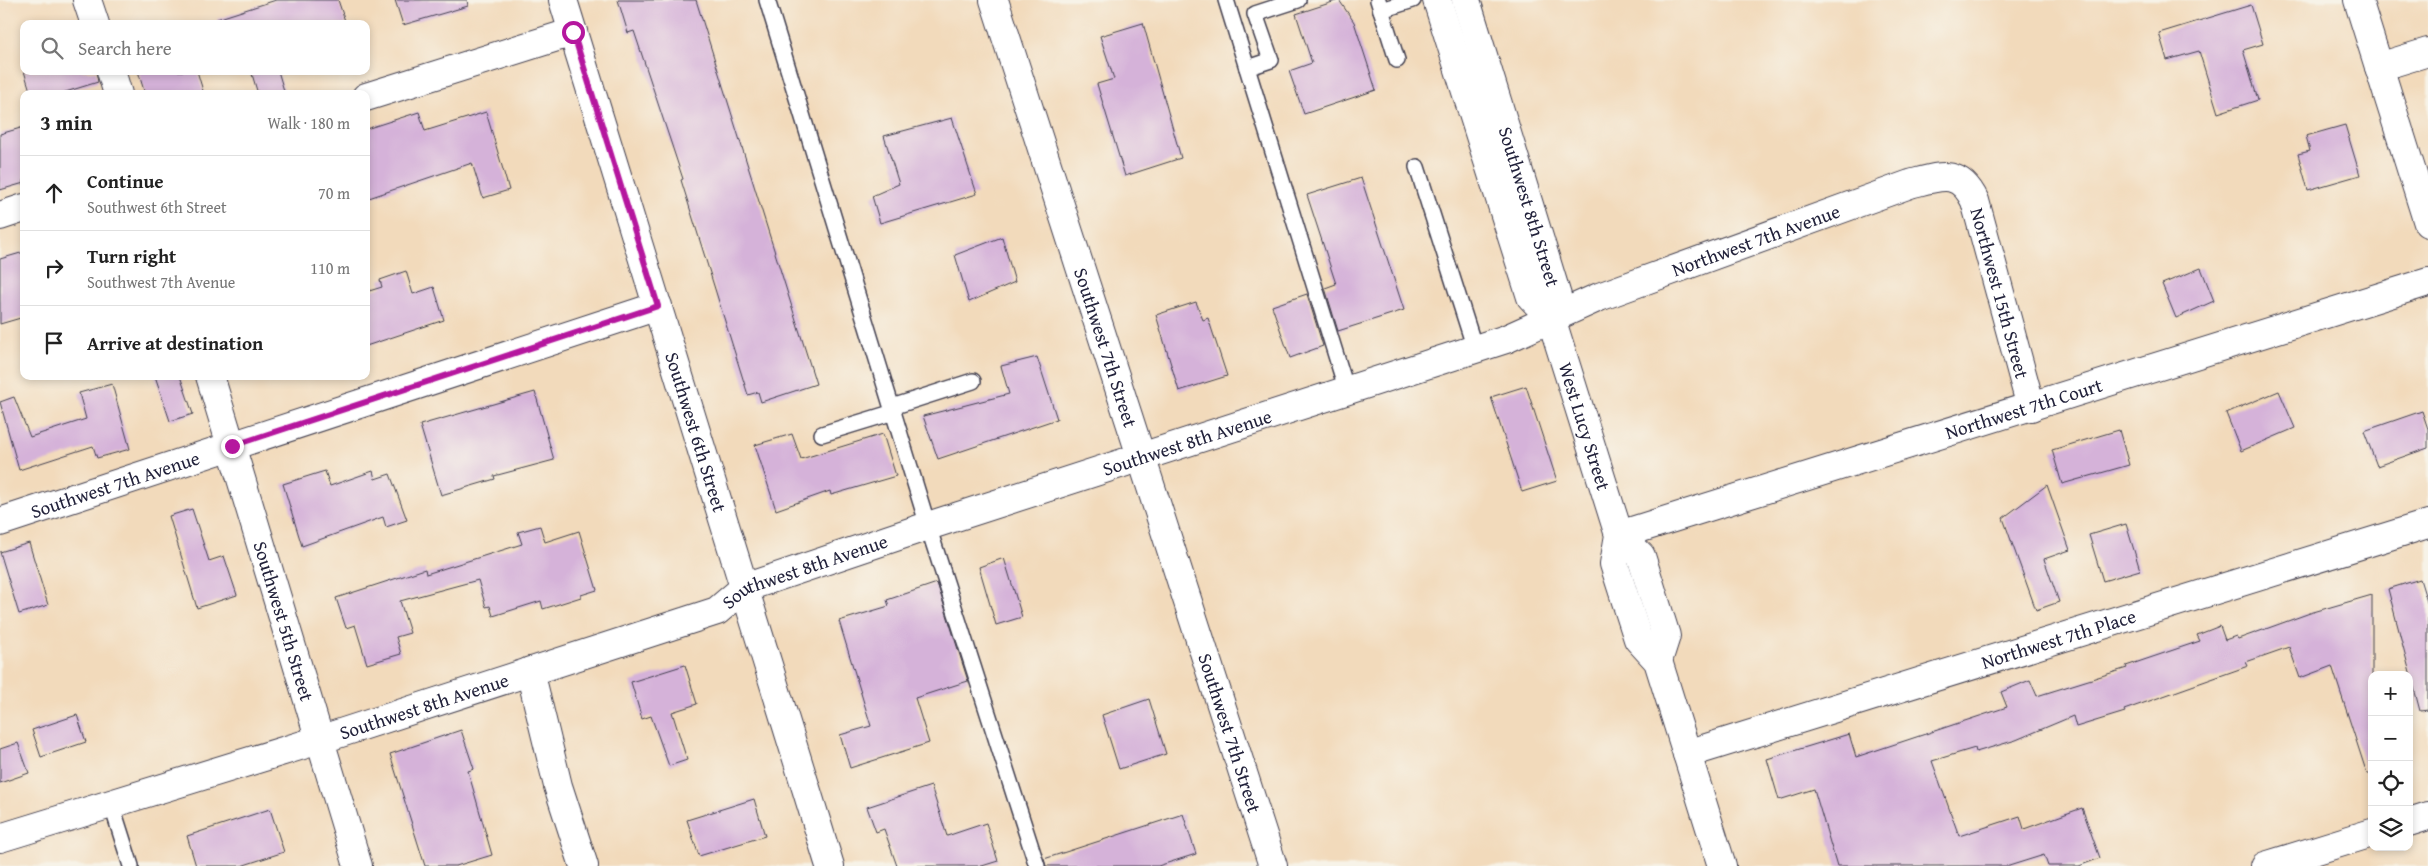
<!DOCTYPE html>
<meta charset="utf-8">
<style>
body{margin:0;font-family:"Gentium Book Plus",serif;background:#f6f6f6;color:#222}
.controls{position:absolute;right:15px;bottom:15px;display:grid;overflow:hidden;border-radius:10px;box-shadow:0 2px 8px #0003}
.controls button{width:45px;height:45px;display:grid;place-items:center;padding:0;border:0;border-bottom:1px solid #e0e0e0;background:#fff;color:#222;font:25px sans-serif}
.stop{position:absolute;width:15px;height:15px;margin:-11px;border:4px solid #b5179e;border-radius:50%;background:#fff}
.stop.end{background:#b5179e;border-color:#fff;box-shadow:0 1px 5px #0008}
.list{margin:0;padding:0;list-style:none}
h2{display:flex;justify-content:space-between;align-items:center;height:65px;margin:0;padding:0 20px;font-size:21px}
h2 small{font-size:16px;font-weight:400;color:#767676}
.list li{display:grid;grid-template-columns:32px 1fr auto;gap:15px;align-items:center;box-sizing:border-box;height:75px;padding:0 20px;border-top:1px solid #e0e0e0}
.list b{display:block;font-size:19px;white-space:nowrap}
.list p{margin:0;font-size:16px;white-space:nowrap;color:#767676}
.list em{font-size:16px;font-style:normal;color:#767676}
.icon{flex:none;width:28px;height:28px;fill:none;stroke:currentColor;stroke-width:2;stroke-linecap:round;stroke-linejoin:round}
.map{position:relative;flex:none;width:2428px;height:866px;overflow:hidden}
.search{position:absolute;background:#fff;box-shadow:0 2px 8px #0003;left:20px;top:20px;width:350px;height:55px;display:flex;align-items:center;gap:12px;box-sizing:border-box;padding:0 18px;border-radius:10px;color:#767676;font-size:19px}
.panel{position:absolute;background:#fff;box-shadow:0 2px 8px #0003;left:20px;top:90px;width:350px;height:290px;border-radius:10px}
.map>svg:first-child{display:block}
</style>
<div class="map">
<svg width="2428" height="866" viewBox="0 0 2428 866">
<rect width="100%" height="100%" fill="#f7f3e8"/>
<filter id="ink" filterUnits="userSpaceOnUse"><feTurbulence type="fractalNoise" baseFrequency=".02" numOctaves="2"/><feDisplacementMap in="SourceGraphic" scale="10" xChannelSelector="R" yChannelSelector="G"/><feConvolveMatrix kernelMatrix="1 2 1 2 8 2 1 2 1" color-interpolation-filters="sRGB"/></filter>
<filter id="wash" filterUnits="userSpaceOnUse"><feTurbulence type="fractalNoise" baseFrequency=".0096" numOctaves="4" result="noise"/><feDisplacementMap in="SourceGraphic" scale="20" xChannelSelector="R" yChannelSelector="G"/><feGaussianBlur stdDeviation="1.12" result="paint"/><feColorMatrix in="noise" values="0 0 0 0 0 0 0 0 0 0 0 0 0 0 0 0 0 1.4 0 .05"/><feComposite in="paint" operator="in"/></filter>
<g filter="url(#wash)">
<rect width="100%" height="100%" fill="#f2dabb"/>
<g id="blocks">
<g fill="#d5b2d9">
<polygon points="276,0 338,0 346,24 218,24 217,19"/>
<polygon points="395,0 467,0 468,6 403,25"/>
<polygon points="618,0 696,0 816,384 761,402 758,392 748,395 681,180 683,179 634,31 628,33"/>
<polygon points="1339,0 1354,22 1376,90 1304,114 1289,71 1312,63 1296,14"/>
<polygon points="2251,5 2263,44 2243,50 2258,100 2218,113 2199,51 2167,60 2159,33"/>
<polygon points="1143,23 1181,158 1125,176 1097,84 1114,79 1100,36"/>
<polygon points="24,71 96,71 98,82 59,94 31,94"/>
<polygon points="138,71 197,71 204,94 145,94"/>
<polygon points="251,71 278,71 285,94 258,94"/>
<polygon points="419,112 425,131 486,112 509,190 483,198 472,163 366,199 366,129"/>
<polygon points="952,118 977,194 880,223 872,196 899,184 884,136"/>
<polygon points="2345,125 2360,175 2308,190 2298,154 2310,151 2306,136"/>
<polygon points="24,127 24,183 0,190 0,134"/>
<polygon points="1361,178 1404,310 1338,331 1325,288 1336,284 1307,195"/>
<polygon points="1002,237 1015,282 969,302 955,255"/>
<polygon points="24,252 24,317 0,324 0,259"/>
<polygon points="2201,268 2214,301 2176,318 2162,284"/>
<polygon points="406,271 413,294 434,287 444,320 366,346 366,292 382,287 380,280"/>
<polygon points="1307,294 1323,346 1290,358 1272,306"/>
<polygon points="1196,302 1203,320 1208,318 1227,376 1179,391 1156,315"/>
<polygon points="1037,357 1057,419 938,459 923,416 1009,394 1001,366"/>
<polygon points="155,376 180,376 193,414 170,421"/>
<polygon points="112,384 130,449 97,458 93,446 19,470 0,402 14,397 30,437 86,419 79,393"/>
<polygon points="1526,386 1557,481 1522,492 1491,397"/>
<polygon points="2279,391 2295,428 2241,451 2226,413"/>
<polygon points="535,392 554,460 494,476 495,479 441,495 420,425"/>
<polygon points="2422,411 2428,429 2428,448 2377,466 2364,431"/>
<polygon points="2119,430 2129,465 2062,484 2052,450"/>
<polygon points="792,434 801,459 883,434 896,476 831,495 830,491 776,510 755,445"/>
<polygon points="325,471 330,486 373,471 375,479 390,474 407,520 386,527 383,517 302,546 283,484"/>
<polygon points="2047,485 2070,550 2044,559 2059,602 2036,610 2003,518"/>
<polygon points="192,509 209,561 224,556 237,595 197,608 169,516"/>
<polygon points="2126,524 2140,570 2103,581 2089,535"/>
<polygon points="540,526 545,542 579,531 597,590 581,595 581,597 543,609 541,601 493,616 490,606 486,607 478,580 400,601 410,633 396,637 401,654 367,664 355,625 346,628 336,598 425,569 426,574 522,544 518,532"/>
<polygon points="29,543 48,605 19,614 0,552"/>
<polygon points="1004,558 1022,617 996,625 979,567"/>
<polygon points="2420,579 2428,605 2428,710 2420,711 2388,589"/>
<polygon points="937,583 968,681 915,698 929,743 850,768 840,735 871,726 839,621 889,606 887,600"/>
<polygon points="2372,595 2372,774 2367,774 2332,666 2300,678 2289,647 2246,662 2248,666 2124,710 2125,712 2076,727 2073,716 2016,740 1976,752 1975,748 1932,761 1959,836 2020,816 2024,829 2082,808 2100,858 2079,866 2048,866 2044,855 2009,866 1837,866 1814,789 1779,800 1767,759 1849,734 1856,757 2007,707 2001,692 2030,680 2037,696 2127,668 2126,666 2200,641 2197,635 2220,626 2225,640 2236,636 2238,639 2310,613"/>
<polygon points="685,665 697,704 672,712 687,760 669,766 651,716 642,719 631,682"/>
<polygon points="1149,699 1166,754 1119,769 1102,715"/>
<polygon points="77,715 86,742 41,757 32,730"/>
<polygon points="461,730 474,769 468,771 492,855 456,866 425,866 390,754"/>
<polygon points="18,743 29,773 0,783 0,749"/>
<polygon points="931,786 947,836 986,823 998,861 982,866 897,866 884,829 876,832 867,807"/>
<polygon points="754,799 765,836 699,856 687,820"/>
<polygon points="270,809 284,852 241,866 196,866 187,836"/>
<polygon points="1183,814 1196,854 1158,866 1046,866 1044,859"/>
</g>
</g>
</g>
<g filter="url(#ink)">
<use href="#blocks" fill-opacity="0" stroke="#413e4e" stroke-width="1"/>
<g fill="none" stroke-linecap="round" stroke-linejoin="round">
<g stroke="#413e4e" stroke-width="18">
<g id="service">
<polyline points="767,0 928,526 1037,866"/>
<polyline points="1226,0 1347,391"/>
<polyline points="1378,0 1397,60"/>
<polyline points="1381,10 1413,0"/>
<polyline points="1247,68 1271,60 1255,14 1298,0"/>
<polyline points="1417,167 1475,349"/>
<polyline points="892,407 973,381"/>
<polyline points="822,434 894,412"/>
<polyline points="111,803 131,866"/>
</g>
</g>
<g stroke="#413e4e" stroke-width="30">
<g id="minor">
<polyline points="87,0 95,24"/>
<path id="s1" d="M563 0 830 866"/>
<path id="s2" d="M994 0 1273 866"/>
<polyline points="2358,0 2428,223"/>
<polyline points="2379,67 2428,52"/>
<polyline points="111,71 118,94"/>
<polyline points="366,97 573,32"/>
<polyline points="0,216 24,208"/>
<path id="s3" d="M210 376 358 866"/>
<path id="s4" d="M0 522 658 306"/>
<path id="s5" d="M1619 535 2428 282"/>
<polyline points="530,671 558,786 584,866"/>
<path id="s6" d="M1687 754 2428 524"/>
<polyline points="2409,822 2428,816"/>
<path id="s7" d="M0 838 319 740 717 611 744 588 928 526 1506 339 1599 297 1910 184C1941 176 1959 168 1975 201L2031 407"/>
<polyline points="2265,866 2372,833"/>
</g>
</g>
<g stroke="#413e4e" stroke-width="30">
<g id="tertiary">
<path id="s8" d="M1437 0 1531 297 1551 318 1619 535 1614 564 1638 639 1658 661 1722 866"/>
<path id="s9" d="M1466 0 1557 296 1551 318"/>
<polyline points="1619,535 1641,556 1666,636 1658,661"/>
</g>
</g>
<use href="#service" stroke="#fff" stroke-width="15"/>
<use href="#minor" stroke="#fff" stroke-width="28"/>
<use href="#tertiary" stroke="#fff" stroke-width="28"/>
</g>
</g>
<g fill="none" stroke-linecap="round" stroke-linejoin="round" filter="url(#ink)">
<polyline stroke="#b5179e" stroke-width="6" points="232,446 658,306 573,32"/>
</g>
<g text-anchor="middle" stroke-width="4.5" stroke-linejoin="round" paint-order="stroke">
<g font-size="19" fill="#22223b" stroke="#f7f3e8">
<text dy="7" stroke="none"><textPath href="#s9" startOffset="216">Southwest 8th Street</textPath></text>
<text dy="7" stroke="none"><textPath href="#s7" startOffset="1858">Northwest 7th Avenue</textPath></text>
<text dy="7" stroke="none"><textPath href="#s7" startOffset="2194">Northwest 15th Street</textPath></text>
<text dy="7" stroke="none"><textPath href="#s2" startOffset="365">Southwest 7th Street</textPath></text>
<text dy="7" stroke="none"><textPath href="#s5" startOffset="424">Northwest 7th Court</textPath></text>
<text dy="7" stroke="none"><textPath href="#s8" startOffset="454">West Lucy Street</textPath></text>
<text dy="7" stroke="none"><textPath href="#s1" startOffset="452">Southwest 6th Street</textPath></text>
<text dy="7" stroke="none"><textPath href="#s7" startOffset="1254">Southwest 8th Avenue</textPath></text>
<text dy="7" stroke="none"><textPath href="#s4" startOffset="121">Southwest 7th Avenue</textPath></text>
<text dy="7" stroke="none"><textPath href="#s7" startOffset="850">Southwest 8th Avenue</textPath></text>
<text dy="7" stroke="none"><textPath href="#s3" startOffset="256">Southwest 5th Street</textPath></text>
<text dy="7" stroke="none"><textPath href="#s6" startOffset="389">Northwest 7th Place</textPath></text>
<text dy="7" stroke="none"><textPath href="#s7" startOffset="444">Southwest 8th Avenue</textPath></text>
<text dy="7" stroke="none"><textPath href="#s2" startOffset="770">Southwest 7th Street</textPath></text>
</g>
</g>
</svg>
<div class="controls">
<button>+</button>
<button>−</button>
<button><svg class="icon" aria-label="locate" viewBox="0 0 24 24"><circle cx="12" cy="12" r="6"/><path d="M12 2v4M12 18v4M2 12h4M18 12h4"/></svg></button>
<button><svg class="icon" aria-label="layers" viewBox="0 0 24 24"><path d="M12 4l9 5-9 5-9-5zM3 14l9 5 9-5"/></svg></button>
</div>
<div class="stop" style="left:573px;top:32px"></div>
<div class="stop end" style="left:232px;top:446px"></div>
<div class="search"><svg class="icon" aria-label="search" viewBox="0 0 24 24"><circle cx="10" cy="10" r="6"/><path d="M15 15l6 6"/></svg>Search here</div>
<section class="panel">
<h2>3 min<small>Walk · 180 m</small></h2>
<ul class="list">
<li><svg class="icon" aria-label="ahead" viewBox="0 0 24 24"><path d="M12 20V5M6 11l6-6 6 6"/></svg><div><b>Continue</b><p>Southwest 6th Street</p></div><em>70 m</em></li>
<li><svg class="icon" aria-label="right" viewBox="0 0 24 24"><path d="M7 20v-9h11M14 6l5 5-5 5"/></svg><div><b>Turn right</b><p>Southwest 7th Avenue</p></div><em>110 m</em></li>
<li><svg class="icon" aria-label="arrive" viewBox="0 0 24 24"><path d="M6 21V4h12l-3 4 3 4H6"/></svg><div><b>Arrive at destination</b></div></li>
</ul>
</section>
</div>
